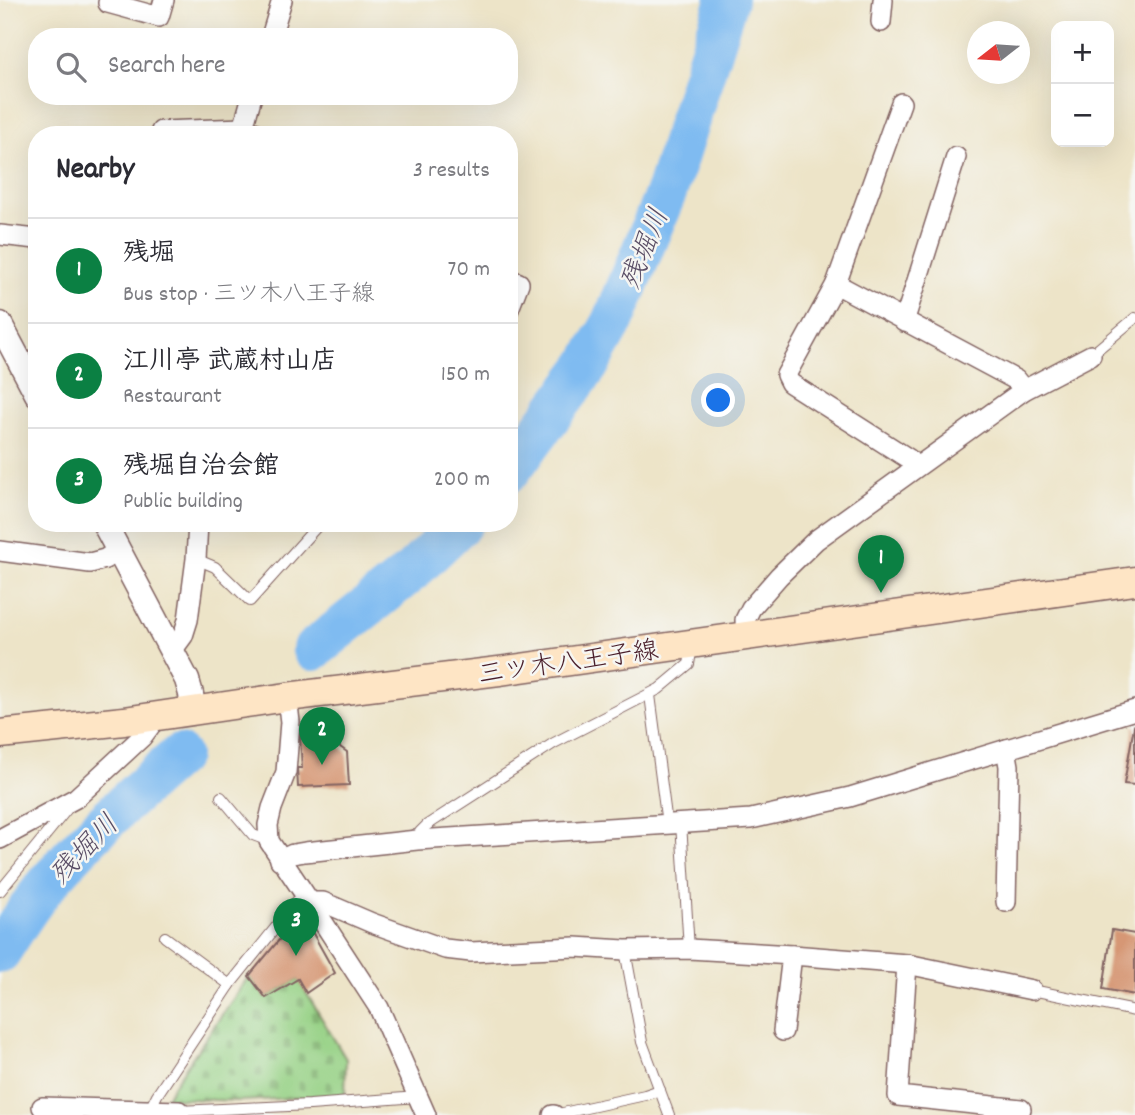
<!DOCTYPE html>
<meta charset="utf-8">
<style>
body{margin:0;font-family:Dekko,"Klee One",sans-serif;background:#f2f2f3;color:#2b2b33}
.controls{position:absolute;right:21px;top:21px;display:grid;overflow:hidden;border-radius:14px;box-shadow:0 7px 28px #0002}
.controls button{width:63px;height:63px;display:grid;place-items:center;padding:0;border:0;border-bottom:2px solid #e1e1e2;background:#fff;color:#2b2b33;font:35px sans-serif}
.compass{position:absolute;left:967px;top:21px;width:63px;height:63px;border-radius:50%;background:#fff;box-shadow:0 7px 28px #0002;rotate:253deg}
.you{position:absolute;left:719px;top:401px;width:24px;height:24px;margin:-18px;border:5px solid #fff;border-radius:50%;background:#1a73e8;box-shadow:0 0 0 10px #1a73e833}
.badge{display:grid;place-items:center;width:46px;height:46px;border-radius:50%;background:#0b8043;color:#fff;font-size:23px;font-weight:700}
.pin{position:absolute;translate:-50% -58px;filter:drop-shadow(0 2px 4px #0008)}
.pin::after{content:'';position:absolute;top:37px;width:24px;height:21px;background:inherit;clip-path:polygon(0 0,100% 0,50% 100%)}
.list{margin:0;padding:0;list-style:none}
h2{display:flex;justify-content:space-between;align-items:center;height:91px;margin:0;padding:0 28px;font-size:30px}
h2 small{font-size:23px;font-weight:400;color:#7c7c81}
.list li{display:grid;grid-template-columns:46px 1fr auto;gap:21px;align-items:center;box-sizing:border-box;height:105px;padding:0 28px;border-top:2px solid #e1e1e2}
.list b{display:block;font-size:26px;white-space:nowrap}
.list p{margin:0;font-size:23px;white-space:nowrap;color:#7c7c81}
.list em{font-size:23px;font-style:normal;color:#7c7c81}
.icon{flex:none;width:38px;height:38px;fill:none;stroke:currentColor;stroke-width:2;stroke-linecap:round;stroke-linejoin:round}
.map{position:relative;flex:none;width:1135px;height:1115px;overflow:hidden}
.search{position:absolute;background:#fff;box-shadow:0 7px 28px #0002;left:28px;top:28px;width:490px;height:77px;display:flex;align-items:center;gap:18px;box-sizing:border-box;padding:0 24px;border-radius:28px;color:#7c7c81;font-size:26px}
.panel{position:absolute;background:#fff;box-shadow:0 7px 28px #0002;left:28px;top:126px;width:490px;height:406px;border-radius:28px}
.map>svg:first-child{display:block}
</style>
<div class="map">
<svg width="1135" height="1115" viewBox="0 0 1135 1115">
<defs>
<pattern id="cemetery-stones" width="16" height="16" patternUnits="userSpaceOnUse" patternTransform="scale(1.75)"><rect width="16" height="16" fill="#96d185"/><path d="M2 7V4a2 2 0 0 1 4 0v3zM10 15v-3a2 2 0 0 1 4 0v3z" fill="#83b373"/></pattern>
</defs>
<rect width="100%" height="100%" fill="#f6f6f2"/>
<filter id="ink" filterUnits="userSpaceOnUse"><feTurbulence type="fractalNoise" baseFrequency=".0143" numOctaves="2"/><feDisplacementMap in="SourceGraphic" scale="14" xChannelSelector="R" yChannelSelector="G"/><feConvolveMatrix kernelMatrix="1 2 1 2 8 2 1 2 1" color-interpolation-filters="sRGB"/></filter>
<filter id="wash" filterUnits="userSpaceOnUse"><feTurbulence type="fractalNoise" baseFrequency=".00686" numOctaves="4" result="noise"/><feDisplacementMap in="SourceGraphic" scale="28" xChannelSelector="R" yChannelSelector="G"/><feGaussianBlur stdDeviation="1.57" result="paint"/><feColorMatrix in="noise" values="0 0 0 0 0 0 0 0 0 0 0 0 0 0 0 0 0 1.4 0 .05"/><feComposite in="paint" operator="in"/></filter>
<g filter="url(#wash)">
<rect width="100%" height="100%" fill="#ede4c8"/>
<polygon fill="url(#cemetery-stones)" stroke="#707858" stroke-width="2" points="249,976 266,998 298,979 346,1059 345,1095 240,1101 166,1098 174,1084"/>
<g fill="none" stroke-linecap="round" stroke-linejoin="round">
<g stroke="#7fbbf1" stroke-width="42">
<polyline points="509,472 588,366 613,322 667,190 727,0"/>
<polyline points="313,650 412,571 462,523"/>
<path d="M0 952C14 931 27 908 43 889 83 839 131 797 179 755"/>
</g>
</g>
<g id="blocks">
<g fill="#d69774">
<polygon points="1134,726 1135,727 1135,785 1124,784"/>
<polygon points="332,733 333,742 347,752 349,785 298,787 297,768 302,768 300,735"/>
<polygon points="306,921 335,973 306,993 298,979 266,998 249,976 279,940"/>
<polygon points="1112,930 1135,934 1135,995 1103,989"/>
</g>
</g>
</g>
<g filter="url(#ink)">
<use href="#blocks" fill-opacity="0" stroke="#836462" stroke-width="2"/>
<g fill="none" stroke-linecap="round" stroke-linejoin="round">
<g stroke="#836462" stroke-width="12">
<g id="service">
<polyline points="1091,355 1135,318"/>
<polyline points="196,559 215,567 250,601 320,523"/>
<polyline points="650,695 667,824"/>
<polyline points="221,797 253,835 269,841"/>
<polyline points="681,823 689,949"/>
<polyline points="418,839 420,832 427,825 554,743 659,689 689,664 692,647"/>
<polyline points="0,891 67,809"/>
<polyline points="165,937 230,985"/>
<polyline points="625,950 642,1042 669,1115"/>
<polyline points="1032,990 1135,1011"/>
<polyline points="150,1109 157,1095 232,982 297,901 305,894"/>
<polyline points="179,1111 310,1105 418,1097"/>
<polyline points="554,1115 645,1095 660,1090"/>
</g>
</g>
<g stroke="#836462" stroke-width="22">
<g id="minor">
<polyline points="109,0 108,3 159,17 164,0"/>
<polyline points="881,22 883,0"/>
<polyline points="271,37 282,0"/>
<polyline points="243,128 252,96"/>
<polyline points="161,131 243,128 262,135"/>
<polyline points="0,235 37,239"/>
<polyline points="509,279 519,283 509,309"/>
<polyline points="836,284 901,103"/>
<polyline points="904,322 956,157"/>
<polyline points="914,468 909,459 790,383 786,375 836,284 1016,380 1024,390"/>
<polyline points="0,551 90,563 105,559 118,550"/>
<polyline points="746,636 745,620 751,608 779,576 816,540 1024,390 1091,355"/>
<polyline points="172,651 183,636 188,620 196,559 198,523"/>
<polyline points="287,697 290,722 286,772 272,808 268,825 269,841 310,902 379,1008 426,1115"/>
<polyline points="0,839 76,798 142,737 157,717"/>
<polyline points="280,860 293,854 305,852 417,840 751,819 850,797 1135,710"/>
<polyline points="310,902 323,902 372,923 445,949 471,952 575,947 625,950 689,949 792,955 907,964 1032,990"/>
<polyline points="1006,902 1009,766 1006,749"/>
<polyline points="907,964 898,1096 1021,1109"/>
<polyline points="783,1031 792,955"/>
<polyline points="42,1107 179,1111 178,1115"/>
<polyline points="553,1115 554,1115"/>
</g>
</g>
<g stroke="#836462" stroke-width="27">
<g id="tertiary">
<polyline points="0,324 37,394"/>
<polyline points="104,523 187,680 191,694 193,711"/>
</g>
</g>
<g stroke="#836462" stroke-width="31">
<polyline id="secondary" points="0,734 124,721 287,697 499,671 1135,581"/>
</g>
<use href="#service" stroke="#fff" stroke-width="10"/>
<use href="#minor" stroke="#fff" stroke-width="19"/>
<use href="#tertiary" stroke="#fff" stroke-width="24"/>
<use href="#secondary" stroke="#fee5c5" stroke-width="28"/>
</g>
</g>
<g text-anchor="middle" stroke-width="5" stroke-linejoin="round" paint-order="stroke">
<g font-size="26" fill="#4a1f2b" stroke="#f6f6f2">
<text transform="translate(568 661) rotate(-8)" y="9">三ツ木八王子線</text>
</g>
<g font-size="28" font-style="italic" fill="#5a4e66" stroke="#f6f6f2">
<text transform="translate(643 248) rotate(-68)" y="10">残堀川</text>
<text transform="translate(83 848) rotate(-46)" y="10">残堀川</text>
</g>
</g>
</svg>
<div class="controls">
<button>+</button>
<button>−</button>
</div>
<svg class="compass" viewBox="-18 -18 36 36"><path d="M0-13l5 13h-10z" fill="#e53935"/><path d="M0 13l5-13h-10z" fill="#7c7c81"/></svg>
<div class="you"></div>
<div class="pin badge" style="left:881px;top:593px">1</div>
<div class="pin badge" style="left:322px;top:765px">2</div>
<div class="pin badge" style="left:296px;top:956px">3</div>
<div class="search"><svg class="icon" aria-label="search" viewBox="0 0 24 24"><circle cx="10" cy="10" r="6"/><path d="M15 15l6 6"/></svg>Search here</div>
<section class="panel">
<h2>Nearby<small>3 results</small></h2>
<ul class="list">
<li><span class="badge">1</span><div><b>残堀</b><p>Bus stop · 三ツ木八王子線</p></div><em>70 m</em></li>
<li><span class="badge">2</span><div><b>江川亭 武蔵村山店</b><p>Restaurant</p></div><em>150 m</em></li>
<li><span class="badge">3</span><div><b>残堀自治会館</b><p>Public building</p></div><em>200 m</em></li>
</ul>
</section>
</div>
